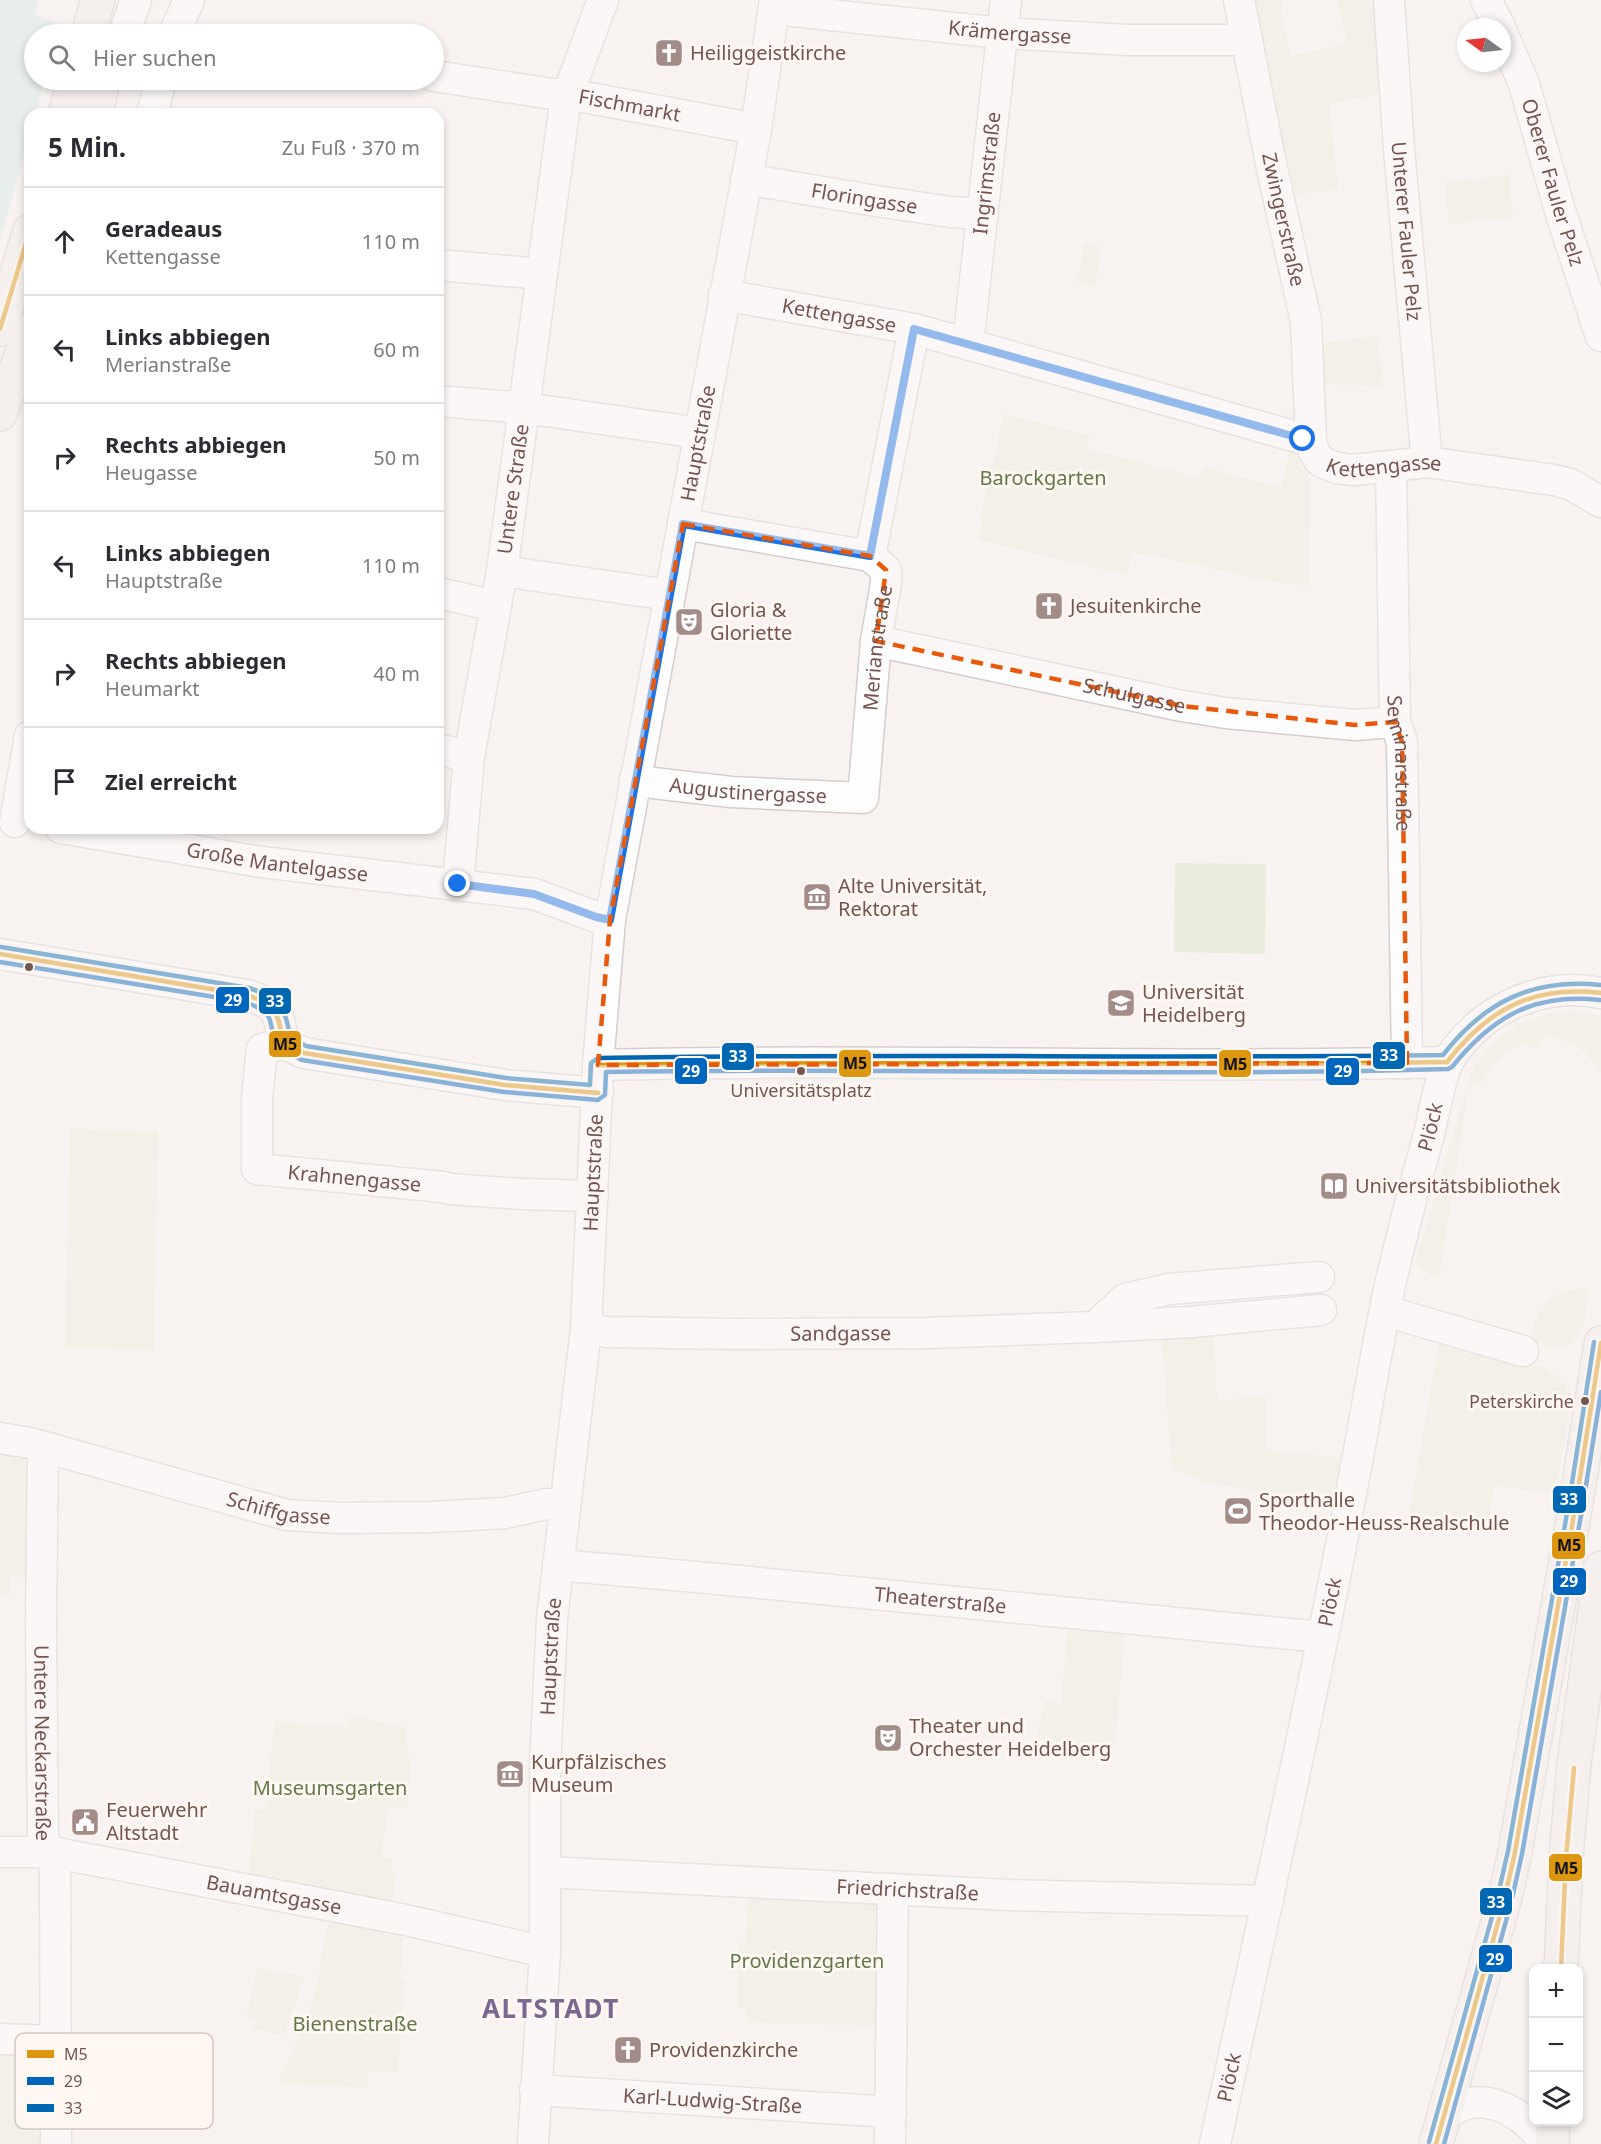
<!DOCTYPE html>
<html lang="de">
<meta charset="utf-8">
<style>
body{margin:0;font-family:"Noto Sans",sans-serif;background:#f7f7f7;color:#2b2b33}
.controls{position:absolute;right:18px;bottom:18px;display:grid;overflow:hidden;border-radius:12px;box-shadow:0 3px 9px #0003}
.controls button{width:54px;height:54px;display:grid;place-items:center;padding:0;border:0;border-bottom:2px solid #e1e1e2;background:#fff;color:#2b2b33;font:30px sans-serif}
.compass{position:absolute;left:1457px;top:18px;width:54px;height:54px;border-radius:50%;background:#fff;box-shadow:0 3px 9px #0003;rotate:285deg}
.stop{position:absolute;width:18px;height:18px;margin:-14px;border:4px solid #1a73e8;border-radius:50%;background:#fff}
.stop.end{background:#1a73e8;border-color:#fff;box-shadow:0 2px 6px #0008}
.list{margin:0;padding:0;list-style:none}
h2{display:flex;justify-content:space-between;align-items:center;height:78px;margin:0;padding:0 24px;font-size:26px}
h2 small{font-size:20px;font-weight:400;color:#7c7c81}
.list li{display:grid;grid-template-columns:39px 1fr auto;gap:18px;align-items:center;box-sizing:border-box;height:108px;padding:0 24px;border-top:2px solid #e1e1e2}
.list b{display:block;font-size:22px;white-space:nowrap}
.list p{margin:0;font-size:20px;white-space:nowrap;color:#7c7c81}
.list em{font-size:20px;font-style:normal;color:#7c7c81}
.icon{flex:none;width:33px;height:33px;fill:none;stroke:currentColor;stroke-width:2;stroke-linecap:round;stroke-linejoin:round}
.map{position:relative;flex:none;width:1601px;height:2144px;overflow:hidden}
.search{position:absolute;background:#fff;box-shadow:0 3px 9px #0003;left:24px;top:24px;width:420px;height:66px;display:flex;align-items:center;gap:15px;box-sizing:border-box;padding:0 21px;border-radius:33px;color:#7c7c81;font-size:22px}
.panel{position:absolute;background:#fff;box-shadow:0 3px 9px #0003;left:24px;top:108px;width:420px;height:726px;border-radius:18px}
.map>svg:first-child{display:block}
</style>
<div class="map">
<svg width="1601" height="2144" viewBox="0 0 1601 2144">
<rect width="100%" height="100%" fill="#f8f3f0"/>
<g fill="#eaeddc">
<polygon points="1250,0 1281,0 1282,5 1280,6 1291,56 1347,44 1337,0 1375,0 1383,93 1329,104 1338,189 1291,195"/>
<polygon points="1509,175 1513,217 1449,224 1445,182"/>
<polygon points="1084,245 1101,247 1095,287 1078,284"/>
<polygon points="1376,335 1384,386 1324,384 1321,344"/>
<polygon points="1004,414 1090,436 1087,449 1200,478 1204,467 1280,488 1291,448 1295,451 1300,466 1310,479 1309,586 1280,583 1133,552 1126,575 978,540 983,521 980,520"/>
<polygon points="1175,863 1266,864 1265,954 1174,952"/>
<path d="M1575 1010 1601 1016V1073C1590 1051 1569 1038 1544 1037L1539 1046 1534 1048 1526 1043C1502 1050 1492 1066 1479 1086L1468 1084C1483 1034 1526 1014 1575 1010Z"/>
<polygon points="1466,1091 1468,1092 1439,1279 1414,1266"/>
<polygon points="70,1129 158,1131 154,1350 65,1349"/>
<path d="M1588 1288C1586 1310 1586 1354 1551 1348 1544 1346 1536 1343 1529 1340 1541 1305 1548 1290 1588 1288Z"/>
<polygon points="1161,1330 1214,1332 1217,1401 1267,1396 1267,1450 1344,1458 1336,1496 1314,1492 1298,1496 1209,1484 1172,1468"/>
<path d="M1440 1338 1544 1368C1554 1373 1563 1379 1567 1390 1574 1410 1558 1471 1555 1494L1494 1485 1488 1528 1409 1513Z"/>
<polygon points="0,1450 16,1453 26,1463 26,1577 10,1577 9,1597 0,1596"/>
<polygon points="1068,1626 1125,1631 1115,1747 1036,1739 1045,1701 1061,1703"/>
<polygon points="349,1716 405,1727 410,1768 408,1808 389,1806 381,1856 393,1859 391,1870 397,1873 391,1905 248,1881 255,1809 267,1810 274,1721 348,1727"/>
<polygon points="748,1896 877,1902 875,2026 746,2022 746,2009 737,2008 739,1942 746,1942"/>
<polygon points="330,1916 403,1935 400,1979 405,1981 398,2072 368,2071 367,2087 281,2085 279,2079 302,2031 319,1981 320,1962"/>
<polygon points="258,1967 305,1977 284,2035 253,2029 255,2019 246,2017"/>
<path d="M0 2053C19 2054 36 2049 44 2069L46 2144H0Z"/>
</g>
<polygon fill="#d2e8e6" points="0,0 37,0 36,14 60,25 57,34 34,34 34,80 45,80 35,114 30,114 30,133 0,241"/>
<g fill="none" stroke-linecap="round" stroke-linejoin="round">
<g stroke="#d6cecc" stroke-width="33">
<g id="minor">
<path id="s1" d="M1239 0 1271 164 1306 321 1311 441 1314 452 1320 461 1336 468 1354 470 1427 462 1554 480 1570 484 1601 502"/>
<path id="s2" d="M1389 0 1399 149 1427 462"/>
<polyline points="1486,0 1500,27"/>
<path id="s3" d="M774 9 1001 33 1128 40H1247"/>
<path id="s4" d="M1502 32 1524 84 1561 214 1601 336"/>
<polyline points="124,34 136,0"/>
<polyline points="174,34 189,0"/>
<path id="s5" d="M434 76 553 94H568L756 129"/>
<polyline points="152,114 161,80"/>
<path id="s6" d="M746 179 876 201 951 212 983 214"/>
<polyline points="438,265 542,274"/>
<path id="s7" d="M724 295 914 329 1311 441"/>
<path id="s8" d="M968 344 1006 0"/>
<polyline points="438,401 525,408 699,433"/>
<path id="s9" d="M1391 466 1395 722 1402 742 1407 1063"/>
<polyline points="683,524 870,556"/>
<polyline points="502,571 669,595"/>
<polyline points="438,593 496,606"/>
<path id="s10" d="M876 641 1182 706 1226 713 1355 725 1395 722"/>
<polyline points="438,749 469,757"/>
<path id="s11" d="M635 779 653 783 731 792 863 798 876 641 886 583V570L870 556 914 329"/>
<polyline points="15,822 30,736"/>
<path id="s12" d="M61 828 261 862 534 894 596 917 610 920"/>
<path id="s13" d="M458 884 469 757 502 571 564 111 568 94 603 0"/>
<path d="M0 954 247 995C278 1005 279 1011 283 1043L304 1053 505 1085 598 1093"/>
<path id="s14" d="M283 1043 262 1049 257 1098V1169L443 1187 450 1189 522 1194 593 1196"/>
<path d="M598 1065C881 1058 1164 1069 1447 1062"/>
<polyline points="1319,1277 1169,1289 1125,1299 1095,1327 1191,1322 1321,1310"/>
<polyline points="1385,1311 1523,1351"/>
<path id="s15" d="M586 1329 606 1332 738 1334 928 1333 1095 1327"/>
<path id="s16" d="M0 1438 30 1443 287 1515 340 1518 431 1517 505 1513 546 1504H564"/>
<path id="s17" d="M43 1447 41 1622 43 1841 51 1852 55 1870 56 2144"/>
<path id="s18" d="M558 1565 697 1577 1322 1637"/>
<path id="s19" d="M0 1852H51L406 1920 545 1952"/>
<path id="s20" d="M546 1872 1009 1895 1268 1901"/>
<polyline points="0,2039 56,2041"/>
<path id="s21" d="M535 2090 891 2112"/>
<path d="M1444 2114C1453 2110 1461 2105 1470 2103 1500 2098 1530 2120 1545 2144"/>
<path id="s22" d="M533 2144 545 1952V1767L552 1619 586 1329 598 1065 610 920 756 129 775 0"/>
<polyline points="890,2144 893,1889"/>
<path id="s23" d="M1215 2144C1263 1918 1314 1693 1356 1467 1368 1403 1378 1339 1392 1276 1403 1230 1415 1184 1428 1138 1433 1119 1441 1072 1450 1058 1482 1008 1543 981 1601 993"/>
</g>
</g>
<g stroke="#d9cfcc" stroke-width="36">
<g id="major">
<polyline points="88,34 98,0"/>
<polyline points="65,114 75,80"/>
<polyline points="96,114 103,80"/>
<polyline points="0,329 30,230"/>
<polyline points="0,414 30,330"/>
<polyline points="1561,1968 1566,1858 1574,1764 1601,1568"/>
<polyline points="1436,2144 1504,1901 1515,1852 1577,1497 1601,1343"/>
<polyline points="1552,2144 1553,2122"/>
</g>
</g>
<use href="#minor" stroke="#fefdfd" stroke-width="30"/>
<use href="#major" stroke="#f2ece8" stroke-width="33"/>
<g stroke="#fef7f2" stroke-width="9">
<g id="bus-1">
<polyline points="0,329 30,230"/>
<path d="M0 954 247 995C276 1005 279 1014 283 1043L304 1053 505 1085 598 1093"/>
<path d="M1447 1062C1488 1009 1533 985 1601 993"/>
<path d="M598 1065C881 1060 1164 1067 1447 1062"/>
<polyline points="1561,1968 1566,1858 1574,1768"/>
<polyline points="1436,2144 1504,1901 1515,1852 1577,1497 1601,1343"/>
</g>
</g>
<g stroke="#fef7f2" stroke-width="9">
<g id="bus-2">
<path d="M0 962 245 1002C280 1015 266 1021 277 1048L302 1060 504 1092 598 1100 605 1095 606 1072C886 1067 1167 1077 1448 1069L1452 1067C1493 1016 1534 993 1600 1000"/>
<polyline points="1444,2144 1511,1903 1522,1854 1584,1498 1601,1392"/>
</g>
</g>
<g stroke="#fef7f2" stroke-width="9">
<g id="bus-3">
<path d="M1 947 249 988C279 998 286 1007 290 1038L306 1046 506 1078 590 1085 591 1063 598 1058C880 1053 1161 1059 1443 1055 1485 1001 1533 978 1601 985"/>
<polyline points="1429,2142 1497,1899 1508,1851 1570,1496 1594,1342"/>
</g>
</g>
<use href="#bus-1" stroke="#dd9610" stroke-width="4.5"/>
<use href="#bus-2" stroke="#0065bd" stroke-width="4.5"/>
<use href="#bus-3" stroke="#0068b3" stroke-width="4.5"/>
</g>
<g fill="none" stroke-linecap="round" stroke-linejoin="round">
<polyline stroke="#1a73e8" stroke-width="8" points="458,884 534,894 596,917 610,920 683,524 870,556 914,329 1303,439"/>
</g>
<path d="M0 0H1601V2144H0ZM683 524 870 556 886 570 876 641 1182 706 1355 725 1395 722 1402 742 1407 1063 598 1065 610 920Z" fill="#f8f3f0" fill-opacity=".55" fill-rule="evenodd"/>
<path fill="none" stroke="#e8590c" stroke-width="4.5" stroke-dasharray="12 8" stroke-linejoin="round" d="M683 524 870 556 886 570 876 641 1182 706 1355 725 1395 722 1402 742 1407 1063 598 1065 610 920Z"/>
<defs>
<g id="church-square" transform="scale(1.5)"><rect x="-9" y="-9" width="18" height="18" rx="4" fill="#a38c88" stroke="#fef7f2"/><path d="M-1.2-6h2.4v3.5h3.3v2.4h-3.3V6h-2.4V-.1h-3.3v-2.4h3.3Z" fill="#fff"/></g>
<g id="theatre-square" transform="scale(1.5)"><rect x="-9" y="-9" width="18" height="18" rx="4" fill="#a38c88" stroke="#fef7f2"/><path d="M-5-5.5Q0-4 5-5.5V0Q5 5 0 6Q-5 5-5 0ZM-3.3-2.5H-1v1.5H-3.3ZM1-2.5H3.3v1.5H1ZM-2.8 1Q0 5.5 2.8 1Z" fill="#fff"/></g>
<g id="museum-square" transform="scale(1.5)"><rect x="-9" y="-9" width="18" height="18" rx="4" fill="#a38c88" stroke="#fef7f2"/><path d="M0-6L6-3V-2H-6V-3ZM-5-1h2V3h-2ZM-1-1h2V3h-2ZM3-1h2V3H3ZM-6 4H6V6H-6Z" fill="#fff"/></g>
<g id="university-square" transform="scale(1.5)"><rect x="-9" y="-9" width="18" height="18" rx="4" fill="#a38c88" stroke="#fef7f2"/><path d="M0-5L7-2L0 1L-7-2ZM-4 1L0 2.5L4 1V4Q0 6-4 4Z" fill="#fff"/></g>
<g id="library-square" transform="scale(1.5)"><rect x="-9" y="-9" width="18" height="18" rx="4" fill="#a38c88" stroke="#fef7f2"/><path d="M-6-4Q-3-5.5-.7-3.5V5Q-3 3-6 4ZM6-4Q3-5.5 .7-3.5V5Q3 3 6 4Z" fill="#fff"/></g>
<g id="stadium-square" transform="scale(1.5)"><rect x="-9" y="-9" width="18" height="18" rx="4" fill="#a38c88" stroke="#fef7f2"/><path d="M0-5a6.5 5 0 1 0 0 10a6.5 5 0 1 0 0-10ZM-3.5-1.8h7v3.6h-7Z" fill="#fff"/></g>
<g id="civic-square" transform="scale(1.5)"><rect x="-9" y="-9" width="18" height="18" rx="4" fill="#a38c88" stroke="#fef7f2"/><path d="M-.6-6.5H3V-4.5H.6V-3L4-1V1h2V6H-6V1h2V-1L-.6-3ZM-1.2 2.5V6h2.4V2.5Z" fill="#fff"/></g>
</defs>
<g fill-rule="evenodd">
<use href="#church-square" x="669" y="53"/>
<use href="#church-square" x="1049" y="606"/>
<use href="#theatre-square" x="689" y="622"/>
<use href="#museum-square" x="817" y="897"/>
<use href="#university-square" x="1121" y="1003"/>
<use href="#library-square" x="1334" y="1186"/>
<use href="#stadium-square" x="1238" y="1511"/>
<use href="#theatre-square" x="888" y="1738"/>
<use href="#museum-square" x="510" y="1774"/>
<use href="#civic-square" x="85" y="1822"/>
<use href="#church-square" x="628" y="2050"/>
</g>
<g fill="#755550" stroke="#fef7f2" stroke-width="2">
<circle cx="29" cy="967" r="5"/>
<circle cx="801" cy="1071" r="5"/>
<circle cx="1585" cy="1401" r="5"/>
</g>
<g text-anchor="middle" stroke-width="6" stroke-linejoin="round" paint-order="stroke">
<g font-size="18" fill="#755550" stroke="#fef7f2">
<text x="801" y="1097">Universitätsplatz</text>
<text x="1574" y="1408" text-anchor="end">Peterskirche</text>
</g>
<g font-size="20" fill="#755550" stroke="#fef7f2">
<text dy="7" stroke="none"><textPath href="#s3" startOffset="237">Krämergasse</textPath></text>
<text dy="7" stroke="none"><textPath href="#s5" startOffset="198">Fischmarkt</textPath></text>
<text dy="7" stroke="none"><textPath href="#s8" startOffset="172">Ingrimstraße</textPath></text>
<text dy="7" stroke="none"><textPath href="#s4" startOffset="159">Oberer Fauler Pelz</textPath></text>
<text dy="7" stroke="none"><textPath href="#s6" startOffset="120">Floringasse</textPath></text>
<text dy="7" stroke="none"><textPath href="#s1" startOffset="224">Zwingerstraße</textPath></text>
<text dy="7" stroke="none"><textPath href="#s2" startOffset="232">Unterer Fauler Pelz</textPath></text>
<text dy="7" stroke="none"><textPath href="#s7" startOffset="117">Kettengasse</textPath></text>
<text dy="7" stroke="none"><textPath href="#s22" startOffset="1712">Hauptstraße</textPath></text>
<text dy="7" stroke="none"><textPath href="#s1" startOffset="536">Kettengasse</textPath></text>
<text dy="7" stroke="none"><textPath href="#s13" startOffset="399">Untere Straße</textPath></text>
<text dy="7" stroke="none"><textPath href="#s11" startOffset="380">Merianstraße</textPath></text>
<text dy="7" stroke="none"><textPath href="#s10" startOffset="264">Schulgasse</textPath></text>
<text dy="7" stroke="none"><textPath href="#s9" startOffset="298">Seminarstraße</textPath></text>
<text dy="7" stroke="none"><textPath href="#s11" startOffset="114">Augustinergasse</textPath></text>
<text dy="7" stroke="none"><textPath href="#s12" startOffset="219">Große Mantelgasse</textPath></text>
<text dy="7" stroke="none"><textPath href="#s23" startOffset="1040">Plöck</textPath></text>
<text dy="7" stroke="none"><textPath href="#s22" startOffset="974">Hauptstraße</textPath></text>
<text dy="7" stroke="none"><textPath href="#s14" startOffset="240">Krahnengasse</textPath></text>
<text dy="7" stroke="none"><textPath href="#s15" startOffset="255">Sandgasse</textPath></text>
<text dy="7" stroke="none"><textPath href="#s16" startOffset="288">Schiffgasse</textPath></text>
<text dy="7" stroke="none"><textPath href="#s18" startOffset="384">Theaterstraße</textPath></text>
<text dy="7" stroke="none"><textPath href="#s23" startOffset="554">Plöck</textPath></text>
<text dy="7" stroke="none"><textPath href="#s22" startOffset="488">Hauptstraße</textPath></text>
<text dy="7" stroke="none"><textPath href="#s17" startOffset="296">Untere Neckarstraße</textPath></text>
<text dy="7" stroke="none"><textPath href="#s20" startOffset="362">Friedrichstraße</textPath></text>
<text dy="7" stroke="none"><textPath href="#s19" startOffset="278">Bauamtsgasse</textPath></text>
<text dy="7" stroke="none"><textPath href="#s23" startOffset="68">Plöck</textPath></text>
<text dy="7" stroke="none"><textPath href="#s21" startOffset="178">Karl-Ludwig-Straße</textPath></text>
</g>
<g font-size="20" fill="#755550" stroke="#fef7f2" text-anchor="start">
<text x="690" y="60">Heiliggeistkirche</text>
<text x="1070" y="613">Jesuitenkirche</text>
<text x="710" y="617">Gloria &amp;<tspan x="710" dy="23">Gloriette</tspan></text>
<text x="838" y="893">Alte Universität,<tspan x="838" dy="23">Rektorat</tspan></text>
<text x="1142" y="999">Universität<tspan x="1142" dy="23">Heidelberg</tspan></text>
<text x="1355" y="1193">Universitätsbibliothek</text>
<text x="1259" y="1507">Sporthalle<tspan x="1259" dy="23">Theodor-Heuss-Realschule</tspan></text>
<text x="909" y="1733">Theater und<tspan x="909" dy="23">Orchester Heidelberg</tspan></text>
<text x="531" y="1769">Kurpfälzisches<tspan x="531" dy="23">Museum</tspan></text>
<text x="106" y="1817">Feuerwehr<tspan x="106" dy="23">Altstadt</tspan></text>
<text x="649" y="2057">Providenzkirche</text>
</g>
<g font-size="20" fill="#637949" stroke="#fef7f2">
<text x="1043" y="485">Barockgarten</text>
<text x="330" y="1795">Museumsgarten</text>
<text x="807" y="1968">Providenzgarten</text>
<text x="355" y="2031">Bienenstraße</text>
</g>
<g font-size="26" font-weight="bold" letter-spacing="1.5" fill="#7a6890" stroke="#fef7f2">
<text x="551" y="2018">ALTSTADT</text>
</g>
</g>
<rect x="15" y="2033" width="198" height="96" rx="9" fill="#fef7f2" stroke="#d5c6c1" stroke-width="1.5"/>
<rect x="27" y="2050" width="27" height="8" fill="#dd9610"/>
<rect x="27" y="2077" width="27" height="8" fill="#0065bd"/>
<rect x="27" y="2104" width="27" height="8" fill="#0068b3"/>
<g font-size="16" fill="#755550">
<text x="64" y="2060">M5</text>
<text x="64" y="2087">29</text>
<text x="64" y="2114">33</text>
</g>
<g stroke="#fef7f2" stroke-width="2">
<rect x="215" y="986" width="35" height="28" rx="6" fill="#0065bd"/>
<rect x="258" y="987" width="34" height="28" rx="6" fill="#0068b3"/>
<rect x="268" y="1030" width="34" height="28" rx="6" fill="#dd9610"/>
<rect x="1372" y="1041" width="34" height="29" rx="6" fill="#0068b3"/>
<rect x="721" y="1042" width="34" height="29" rx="6" fill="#0068b3"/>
<rect x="838" y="1049" width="34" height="29" rx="6" fill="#dd9610"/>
<rect x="1218" y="1049" width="34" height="29" rx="6" fill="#dd9610"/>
<rect x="674" y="1057" width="34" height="28" rx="6" fill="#0065bd"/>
<rect x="1325" y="1057" width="35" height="29" rx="6" fill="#0065bd"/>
<rect x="1552" y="1485" width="35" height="29" rx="6" fill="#0068b3"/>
<rect x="1551" y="1531" width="35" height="29" rx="6" fill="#dd9610"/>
<rect x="1552" y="1567" width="35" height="29" rx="6" fill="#0065bd"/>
<rect x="1548" y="1853" width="35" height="29" rx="6" fill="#dd9610"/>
<rect x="1479" y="1887" width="34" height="29" rx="6" fill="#0068b3"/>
<rect x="1478" y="1944" width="35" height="29" rx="6" fill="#0065bd"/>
</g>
<g font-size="16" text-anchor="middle" font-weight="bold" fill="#fff">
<text x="233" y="1006">29</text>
<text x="275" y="1007">33</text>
<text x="1389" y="1061">33</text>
<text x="738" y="1062">33</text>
<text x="691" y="1077">29</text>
<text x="1343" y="1077">29</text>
<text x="1569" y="1505">33</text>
<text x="1569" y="1587">29</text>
<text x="1496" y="1908">33</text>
<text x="1495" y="1965">29</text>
</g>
<g font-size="16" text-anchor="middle" font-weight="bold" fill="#111">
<text x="285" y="1050">M5</text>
<text x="855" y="1069">M5</text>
<text x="1235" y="1070">M5</text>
<text x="1569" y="1551">M5</text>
<text x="1566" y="1874">M5</text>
</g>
</svg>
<div class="controls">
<button>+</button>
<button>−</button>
<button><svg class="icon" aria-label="layers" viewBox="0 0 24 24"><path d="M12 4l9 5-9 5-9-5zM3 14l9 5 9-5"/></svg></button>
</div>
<svg class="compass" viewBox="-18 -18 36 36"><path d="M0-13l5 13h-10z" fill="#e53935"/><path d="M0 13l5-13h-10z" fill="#7c7c81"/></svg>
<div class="stop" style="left:1303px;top:439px"></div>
<div class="stop end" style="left:458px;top:884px"></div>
<div class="search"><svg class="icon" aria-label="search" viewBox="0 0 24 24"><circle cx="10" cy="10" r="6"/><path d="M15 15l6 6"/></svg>Hier suchen</div>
<section class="panel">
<h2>5 Min.<small>Zu Fuß · 370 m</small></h2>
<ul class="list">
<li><svg class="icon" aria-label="ahead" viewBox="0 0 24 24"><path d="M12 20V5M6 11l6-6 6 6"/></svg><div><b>Geradeaus</b><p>Kettengasse</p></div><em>110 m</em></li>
<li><svg class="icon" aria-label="left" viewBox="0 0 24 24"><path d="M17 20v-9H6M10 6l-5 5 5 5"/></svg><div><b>Links abbiegen</b><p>Merianstraße</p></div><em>60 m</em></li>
<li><svg class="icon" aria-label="right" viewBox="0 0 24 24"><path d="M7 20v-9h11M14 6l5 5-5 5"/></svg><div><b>Rechts abbiegen</b><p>Heugasse</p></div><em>50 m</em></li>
<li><svg class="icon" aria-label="left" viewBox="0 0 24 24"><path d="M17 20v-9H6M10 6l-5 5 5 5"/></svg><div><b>Links abbiegen</b><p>Hauptstraße</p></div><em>110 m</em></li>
<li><svg class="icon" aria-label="right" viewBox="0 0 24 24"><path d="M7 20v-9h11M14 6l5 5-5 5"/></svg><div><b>Rechts abbiegen</b><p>Heumarkt</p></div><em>40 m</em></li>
<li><svg class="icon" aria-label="arrive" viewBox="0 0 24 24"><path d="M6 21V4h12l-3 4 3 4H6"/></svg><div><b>Ziel erreicht</b></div></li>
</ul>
</section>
</div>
